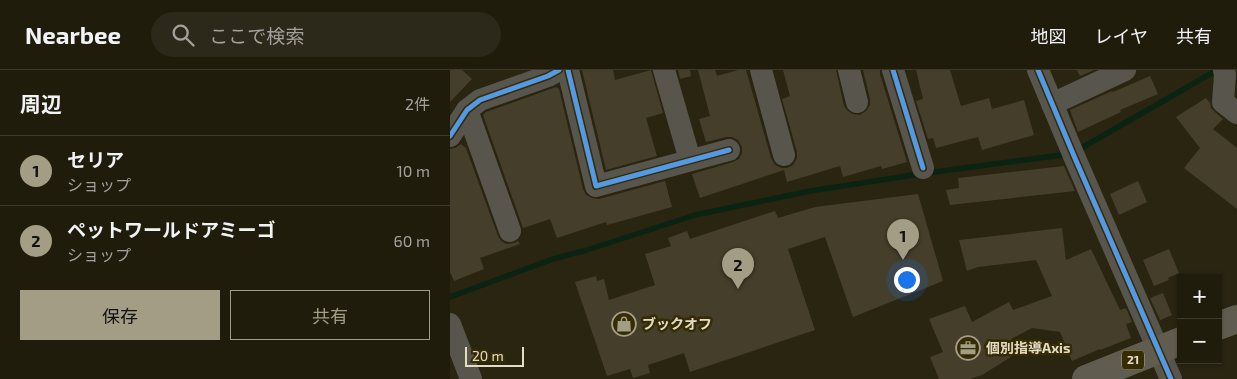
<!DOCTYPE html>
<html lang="ja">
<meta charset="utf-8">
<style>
body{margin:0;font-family:"Exo 2","Noto Sans JP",sans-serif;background:#2d291a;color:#f1f3f6}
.controls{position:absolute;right:15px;bottom:15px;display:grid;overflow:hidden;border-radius:0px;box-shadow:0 1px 4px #0004}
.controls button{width:45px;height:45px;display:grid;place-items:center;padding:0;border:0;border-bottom:1px solid #3d3a2d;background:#201c0c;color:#f1f3f6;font:25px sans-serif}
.scale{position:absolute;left:15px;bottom:12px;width:59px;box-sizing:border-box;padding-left:5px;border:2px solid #e4ddc4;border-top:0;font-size:14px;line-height:18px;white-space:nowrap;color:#e4ddc4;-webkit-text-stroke:4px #352b05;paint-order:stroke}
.you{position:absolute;left:456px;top:209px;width:18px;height:18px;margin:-12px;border:4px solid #fff;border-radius:50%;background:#1a73e8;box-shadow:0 0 0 8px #1a73e833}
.badge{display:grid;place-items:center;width:32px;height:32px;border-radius:50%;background:#a39d85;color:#111;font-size:16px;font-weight:700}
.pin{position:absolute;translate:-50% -41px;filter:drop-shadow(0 1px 2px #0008)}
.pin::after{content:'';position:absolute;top:26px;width:18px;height:15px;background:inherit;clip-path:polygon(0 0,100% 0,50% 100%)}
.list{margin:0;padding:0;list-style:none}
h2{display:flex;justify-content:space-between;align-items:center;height:65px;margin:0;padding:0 20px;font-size:21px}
h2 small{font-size:16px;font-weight:400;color:#a2a19d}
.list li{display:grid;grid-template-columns:32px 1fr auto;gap:15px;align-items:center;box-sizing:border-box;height:70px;padding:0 20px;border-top:1px solid #3d3a2d}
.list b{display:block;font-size:19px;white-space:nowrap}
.list p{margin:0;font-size:16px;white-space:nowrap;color:#a2a19d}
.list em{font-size:16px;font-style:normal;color:#a2a19d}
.actions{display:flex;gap:10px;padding:15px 20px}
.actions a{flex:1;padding:11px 0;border:1px solid #a39d85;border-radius:0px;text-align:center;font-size:18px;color:#a39d85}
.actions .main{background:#a39d85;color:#111}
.icon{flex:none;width:28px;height:28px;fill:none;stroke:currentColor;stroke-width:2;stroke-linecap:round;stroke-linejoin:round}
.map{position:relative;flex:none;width:787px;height:309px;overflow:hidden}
header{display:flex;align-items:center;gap:30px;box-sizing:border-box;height:70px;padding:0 25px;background:#201c0c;border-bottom:1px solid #3d3a2d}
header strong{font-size:24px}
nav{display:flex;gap:28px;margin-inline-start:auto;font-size:18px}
.search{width:350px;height:45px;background:#2d291a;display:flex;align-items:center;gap:12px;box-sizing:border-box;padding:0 18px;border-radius:28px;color:#a2a19d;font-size:19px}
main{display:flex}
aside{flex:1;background:#201c0c}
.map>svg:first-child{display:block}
</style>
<header>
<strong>Nearbee</strong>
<div class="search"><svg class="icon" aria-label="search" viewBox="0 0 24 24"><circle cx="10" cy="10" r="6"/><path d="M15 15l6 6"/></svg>ここで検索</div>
<nav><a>地図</a><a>レイヤ</a><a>共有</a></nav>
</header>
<main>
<aside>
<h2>周辺<small>2件</small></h2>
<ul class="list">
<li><span class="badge">1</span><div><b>セリア</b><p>ショップ</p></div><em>10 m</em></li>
<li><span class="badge">2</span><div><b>ペットワールドアミーゴ</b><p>ショップ</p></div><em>60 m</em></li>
</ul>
<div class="actions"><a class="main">保存</a><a>共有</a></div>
</aside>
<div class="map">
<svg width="787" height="309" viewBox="0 0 787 309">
<rect width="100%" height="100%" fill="#2a2510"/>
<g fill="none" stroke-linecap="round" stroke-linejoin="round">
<g stroke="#0b2312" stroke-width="5.5">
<polyline points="628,80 767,0"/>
<polyline points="0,227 103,189 137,180 245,145 360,121 470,104 619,84"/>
</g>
</g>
<g fill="#453e2a">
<polygon points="0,0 12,0 22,9 0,32"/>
<polygon points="132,0 163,0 165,10 201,0 213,43 196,48 207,86 156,100"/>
<polygon points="228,0 240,0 241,6 230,9"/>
<polygon points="248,0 265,0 267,6 288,0 296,0 321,88 325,95 331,98 337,98 343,95 347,88 347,82 332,29 340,26 333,0 386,0 394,36 398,41 403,44 410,45 416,41 420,35 420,29 413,0 430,0 430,4 457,92 432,99 431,96 393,107 390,96 337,112 334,100 250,128 242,104 283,92 289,89 292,83 292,77 288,70 282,67 276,67 256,72 249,49 260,46"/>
<polygon points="466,0 500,0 511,36 539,28 542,39 574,30 584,65 532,80 528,67 486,78 483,68 478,69 466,31 473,29"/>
<polygon points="627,0 644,0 630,6"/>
<polygon points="700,6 708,24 670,40 671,42 628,62 620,40 662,21 663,22"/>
<polygon points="106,17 109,19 133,119 136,125 142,128 149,129 215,111 222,137 157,155 156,152 107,168 100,149 73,158 33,45 36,42"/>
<polygon points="756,28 760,33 761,38 765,42 773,49 763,59 787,78 787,139 734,98 750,78 726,47"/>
<polygon points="11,74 16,78 48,166 51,171 57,174 64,173 68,171 70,174 30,188 34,199 4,211 0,202 0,79 5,78"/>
<polygon points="614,96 625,121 500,135 496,120 509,118 508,108"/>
<polygon points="688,111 697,132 669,145 660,124"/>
<polygon points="468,124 493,211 403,247 375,167 338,179 365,260 240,302 234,283 198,295 200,303 183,308 180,299 157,306 125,212 146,206 147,211 154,209 159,230 205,215 195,184 221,176 218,168 237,161 240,169 325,141 328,148 365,137"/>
<polygon points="612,158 616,190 641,179 670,240 676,238 682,252 676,254 681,268 650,280 650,279 622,291 610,262 582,258 561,269 569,282 532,305 520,309 489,309 480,287 493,282 479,249 515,236 522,252 559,232 563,240 602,226 586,190 528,197 517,201 509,170"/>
<polygon points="719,179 729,203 718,208 719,210 704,216 693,190"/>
<polygon points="713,223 722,245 710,250 700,228"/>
</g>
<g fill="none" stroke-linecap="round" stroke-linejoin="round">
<g stroke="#58554c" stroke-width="22">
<polyline points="118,0 146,116 279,80"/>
<polyline points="214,0 240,90"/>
<polyline points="311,0 334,85"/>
<polyline points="399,0 407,32"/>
<polyline points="443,0 473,98"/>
<polyline points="588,0 624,86 721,309"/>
<polyline points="774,0 775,5 773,32 787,43"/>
<polyline points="602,34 675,0"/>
<polyline points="17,40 60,161"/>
<polyline points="0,66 17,40 30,30 98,6 109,0"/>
<polyline points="0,254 21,309"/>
</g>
<g stroke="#605c4f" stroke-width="28">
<polyline points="768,256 787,249"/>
<polyline points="636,309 731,271"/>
</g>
<g stroke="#352b05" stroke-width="8">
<g id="cycleway">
<polyline points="118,0 146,116 279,80"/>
<polyline points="443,0 473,98"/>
<polyline points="588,0 624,86 721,309"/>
<polyline points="0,66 17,40 30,30 98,6 109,0"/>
</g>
</g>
<use href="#cycleway" stroke="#5399e6" stroke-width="5"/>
</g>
<defs>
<g id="shop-ring" transform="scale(1.25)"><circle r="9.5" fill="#352b05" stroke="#a39d85" stroke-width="1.5"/><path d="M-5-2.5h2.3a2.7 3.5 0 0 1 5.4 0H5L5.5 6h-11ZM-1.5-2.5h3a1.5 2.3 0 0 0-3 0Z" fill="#a39d85"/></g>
<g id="office-ring" transform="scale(1.25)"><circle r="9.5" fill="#352b05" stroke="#a39d85" stroke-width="1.5"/><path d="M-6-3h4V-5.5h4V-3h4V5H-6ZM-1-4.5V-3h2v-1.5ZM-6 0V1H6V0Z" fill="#a39d85"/></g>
</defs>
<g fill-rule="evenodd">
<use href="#shop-ring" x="174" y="254"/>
<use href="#office-ring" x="518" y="278"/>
</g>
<g text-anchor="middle" stroke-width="5" stroke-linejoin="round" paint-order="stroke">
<rect fill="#352b05" stroke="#b0a88b" stroke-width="1" x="672" y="280.5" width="22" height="19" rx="4"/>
<g font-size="12" font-weight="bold" fill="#e4ddc4">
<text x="683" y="294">21</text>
</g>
<g font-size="14" font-weight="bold" fill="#e4ddc4" stroke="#352b05" text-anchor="start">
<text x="192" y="259">ブックオフ</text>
<text x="536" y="283">個別指導Axis</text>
</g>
</g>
</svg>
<div class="controls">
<button>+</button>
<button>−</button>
</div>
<div class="scale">20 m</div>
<div class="you"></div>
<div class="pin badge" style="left:453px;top:190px">1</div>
<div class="pin badge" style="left:288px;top:219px">2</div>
</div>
</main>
